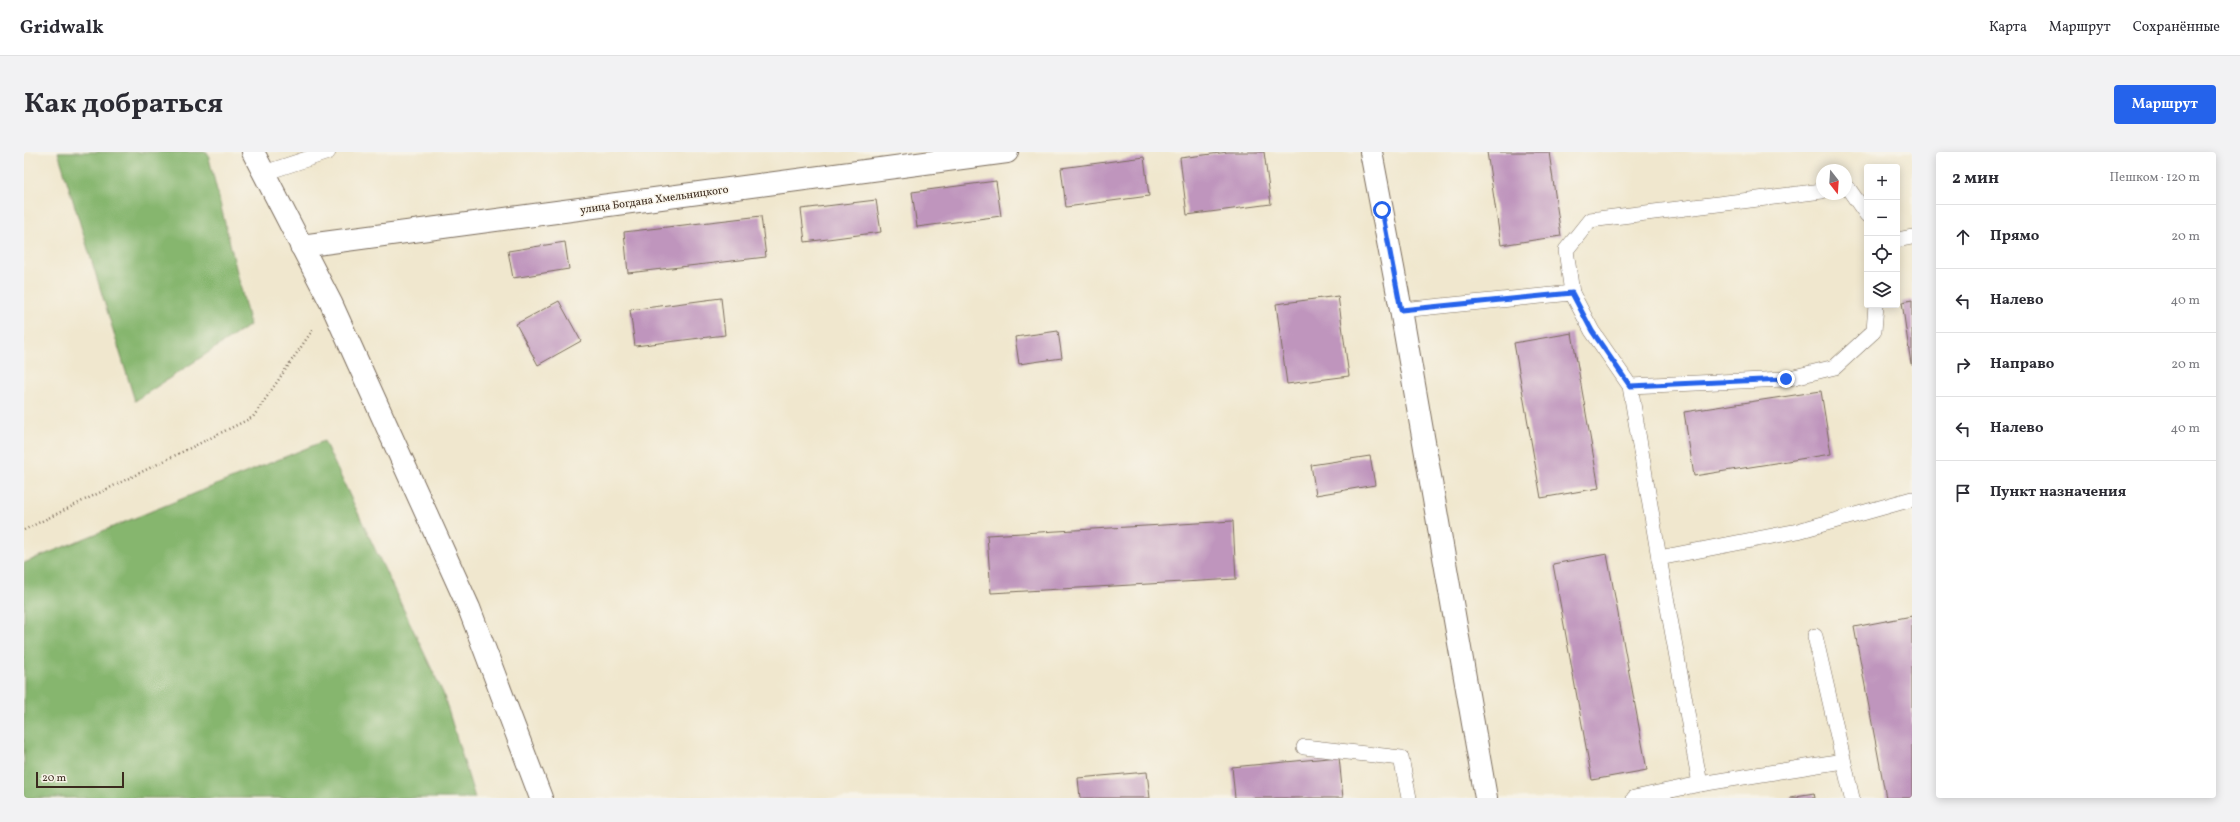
<!DOCTYPE html>
<html lang="ru">
<meta charset="utf-8">
<style>
body{margin:0;font-family:Vollkorn,serif;background:#f2f2f3;color:#2b2b33}
.controls{position:absolute;right:12px;top:12px;display:grid;overflow:hidden;border-radius:4px;box-shadow:0 2px 10px #0003}
.controls button{width:36px;height:36px;display:grid;place-items:center;padding:0;border:0;border-bottom:1px solid #e1e1e2;background:#fff;color:#2b2b33;font:20px sans-serif}
.compass{position:absolute;left:1792px;top:12px;width:36px;height:36px;border-radius:50%;background:#fff;box-shadow:0 2px 10px #0003;rotate:163deg}
.scale{position:absolute;left:12px;bottom:10px;width:88px;box-sizing:border-box;padding-left:4px;border:2px solid #3b2a1e;border-top:0;font-size:11px;line-height:14px;white-space:nowrap;color:#3b2a1e;-webkit-text-stroke:3px #f7f3e8;paint-order:stroke}
.stop{position:absolute;width:12px;height:12px;margin:-9px;border:3px solid #2563eb;border-radius:50%;background:#fff}
.stop.end{background:#2563eb;border-color:#fff;box-shadow:0 1px 4px #0008}
.list{margin:0;padding:0;list-style:none}
h2{display:flex;justify-content:space-between;align-items:center;height:52px;margin:0;padding:0 16px;font-size:17px}
h2 small{font-size:13px;font-weight:400;color:#7c7c81}
.list li{display:grid;grid-template-columns:26px 1fr auto;gap:12px;align-items:center;box-sizing:border-box;height:64px;padding:0 16px;border-top:1px solid #e1e1e2}
.list b{display:block;font-size:15px;white-space:nowrap}
.list em{font-size:13px;font-style:normal;color:#7c7c81}
.icon{flex:none;width:22px;height:22px;fill:none;stroke:currentColor;stroke-width:2;stroke-linecap:round;stroke-linejoin:round}
.map{position:relative;flex:none;width:1888px;height:646px;overflow:hidden;border-radius:4px}
header{display:flex;align-items:center;gap:24px;box-sizing:border-box;height:56px;padding:0 20px;background:#fff;border-bottom:1px solid #e1e1e2}
header strong{font-size:19px}
nav{display:flex;gap:22px;margin-inline-start:auto;font-size:14px}
.intro{display:flex;align-items:center;justify-content:space-between;box-sizing:border-box;height:96px;padding:0 24px}
h1{margin:0;font-size:28px}
.button{padding:10px 18px;border-radius:4px;background:#2563eb;color:#fff;font-size:14px;font-weight:700}
main{display:flex;gap:24px;padding:0 24px}
aside{flex:1;background:#fff;border-radius:4px;box-shadow:0 2px 10px #0003}
.map>svg:first-child{display:block}
</style>
<header>
<strong>Gridwalk</strong>
<nav><a>Карта</a><a>Маршрут</a><a>Сохранённые</a></nav>
</header>
<div class="intro"><h1>Как добраться</h1><a class="button">Маршрут</a></div>
<main>
<div class="map">
<svg width="1888" height="646" viewBox="0 0 1888 646">
<rect width="100%" height="100%" fill="#f7f3e8"/>
<filter id="ink" filterUnits="userSpaceOnUse"><feTurbulence type="fractalNoise" baseFrequency=".025" numOctaves="2"/><feDisplacementMap in="SourceGraphic" scale="8" xChannelSelector="R" yChannelSelector="G"/><feConvolveMatrix kernelMatrix="1 2 1 2 8 2 1 2 1" color-interpolation-filters="sRGB"/></filter>
<filter id="wash" filterUnits="userSpaceOnUse"><feTurbulence type="fractalNoise" baseFrequency=".012" numOctaves="4" result="noise"/><feDisplacementMap in="SourceGraphic" scale="16" xChannelSelector="R" yChannelSelector="G"/><feGaussianBlur stdDeviation="0.9" result="paint"/><feColorMatrix in="noise" values="0 0 0 0 0 0 0 0 0 0 0 0 0 0 0 0 0 1.4 0 .05"/><feComposite in="paint" operator="in"/></filter>
<g filter="url(#wash)">
<rect width="100%" height="100%" fill="#f0e7ce"/>
<g fill="#86b66e" stroke="#607046">
<polygon points="34,0 183,0 184,2 226,173 111,249"/>
<polygon points="300,289 419,541 451,646 0,646 0,411"/>
</g>
<g id="blocks">
<g fill="#bf95bd">
<polygon points="1204,0 1240,0 1247,52 1163,63 1156,6"/>
<polygon points="1463,0 1525,0 1537,84 1477,93"/>
<polygon points="1120,5 1125,44 1042,55 1037,16"/>
<polygon points="972,29 977,64 893,75 888,40"/>
<polygon points="852,48 857,80 781,90 777,57"/>
<polygon points="737,64 742,105 604,121 600,80"/>
<polygon points="541,90 545,117 489,126 484,99"/>
<polygon points="1314,144 1325,224 1263,232 1252,152"/>
<polygon points="697,146 701,183 611,194 606,158"/>
<polygon points="1888,148 1888,212 1887,212 1878,150"/>
<polygon points="535,149 557,189 514,213 492,172"/>
<polygon points="1034,179 1038,206 995,212 991,185"/>
<polygon points="1548,181 1575,336 1517,346 1490,191"/>
<polygon points="1797,239 1807,302 1670,324 1660,260"/>
<polygon points="1346,304 1351,333 1292,343 1287,313"/>
<polygon points="1209,369 1212,427 967,441 963,383"/>
<polygon points="1583,402 1623,618 1568,628 1529,412"/>
<polygon points="1888,464 1888,646 1862,646 1830,475"/>
<polygon points="1315,605 1319,646 1211,646 1208,615"/>
<polygon points="1123,620 1126,646 1056,646 1054,626"/>
<polygon points="1790,641 1791,646 1766,646 1766,645"/>
</g>
</g>
</g>
<g filter="url(#ink)">
<use href="#blocks" fill-opacity="0" stroke="#7a6c5c" stroke-width="1"/>
<g fill="none" stroke-linecap="round" stroke-linejoin="round">
<g stroke="#7a6c5c" stroke-width="16">
<g id="service">
<polyline points="240,21 304,0"/>
<polyline points="1822,36 1824,36 1843,63"/>
<polyline points="1873,88 1888,85"/>
<polyline points="1548,141 1542,98 1566,68 1798,39"/>
<polyline points="1377,158 1548,141 1568,179 1606,234 1635,406 1774,379 1888,347"/>
<polyline points="1606,234 1762,227 1811,215 1850,179 1852,153"/>
<polyline points="1635,406 1676,632"/>
<polyline points="1791,484 1828,646"/>
<polyline points="1280,595 1377,606 1385,646"/>
<polyline points="1610,646 1676,632 1819,609"/>
</g>
</g>
<g stroke="#7a6c5c" stroke-width="24">
<g id="minor">
<polyline points="1347,0 1377,158 1462,646"/>
<polyline points="277,94 983,0"/>
</g>
</g>
<g stroke="#7a6c5c" stroke-width="24">
<polyline id="tertiary" points="229,0 307,151 445,456 517,646"/>
</g>
<polyline stroke="#7a6c5c" stroke-width="2.5" stroke-dasharray="1 3" stroke-linecap="butt" points="0,378 229,265 290,176"/>
<use href="#service" stroke="#fff" stroke-width="15"/>
<use href="#minor" stroke="#fff" stroke-width="22"/>
<use href="#tertiary" stroke="#fff" stroke-width="22"/>
</g>
</g>
<g fill="none" stroke-linecap="round" stroke-linejoin="round" filter="url(#ink)">
<polyline stroke="#2563eb" stroke-width="5" points="1358,58 1377,158 1548,141 1568,179 1606,234 1762,227"/>
</g>
<g text-anchor="middle" stroke-width="3" stroke-linejoin="round" paint-order="stroke">
<g font-size="11" fill="#3b2a1e" stroke="#f7f3e8">
<text transform="translate(630 47) rotate(-8)" y="4">улица Богдана Хмельницкого</text>
</g>
</g>
</svg>
<div class="controls">
<button>+</button>
<button>−</button>
<button><svg class="icon" aria-label="locate" viewBox="0 0 24 24"><circle cx="12" cy="12" r="6"/><path d="M12 2v4M12 18v4M2 12h4M18 12h4"/></svg></button>
<button><svg class="icon" aria-label="layers" viewBox="0 0 24 24"><path d="M12 4l9 5-9 5-9-5zM3 14l9 5 9-5"/></svg></button>
</div>
<svg class="compass" viewBox="-18 -18 36 36"><path d="M0-13l5 13h-10z" fill="#e53935"/><path d="M0 13l5-13h-10z" fill="#7c7c81"/></svg>
<div class="scale">20 m</div>
<div class="stop" style="left:1358px;top:58px"></div>
<div class="stop end" style="left:1762px;top:227px"></div>
</div>
<aside>
<h2>2 мин<small>Пешком · 120 m</small></h2>
<ul class="list">
<li><svg class="icon" aria-label="ahead" viewBox="0 0 24 24"><path d="M12 20V5M6 11l6-6 6 6"/></svg><div><b>Прямо</b></div><em>20 m</em></li>
<li><svg class="icon" aria-label="left" viewBox="0 0 24 24"><path d="M17 20v-9H6M10 6l-5 5 5 5"/></svg><div><b>Налево</b></div><em>40 m</em></li>
<li><svg class="icon" aria-label="right" viewBox="0 0 24 24"><path d="M7 20v-9h11M14 6l5 5-5 5"/></svg><div><b>Направо</b></div><em>20 m</em></li>
<li><svg class="icon" aria-label="left" viewBox="0 0 24 24"><path d="M17 20v-9H6M10 6l-5 5 5 5"/></svg><div><b>Налево</b></div><em>40 m</em></li>
<li><svg class="icon" aria-label="arrive" viewBox="0 0 24 24"><path d="M6 21V4h12l-3 4 3 4H6"/></svg><div><b>Пункт назначения</b></div></li>
</ul>
</aside>
</main>
